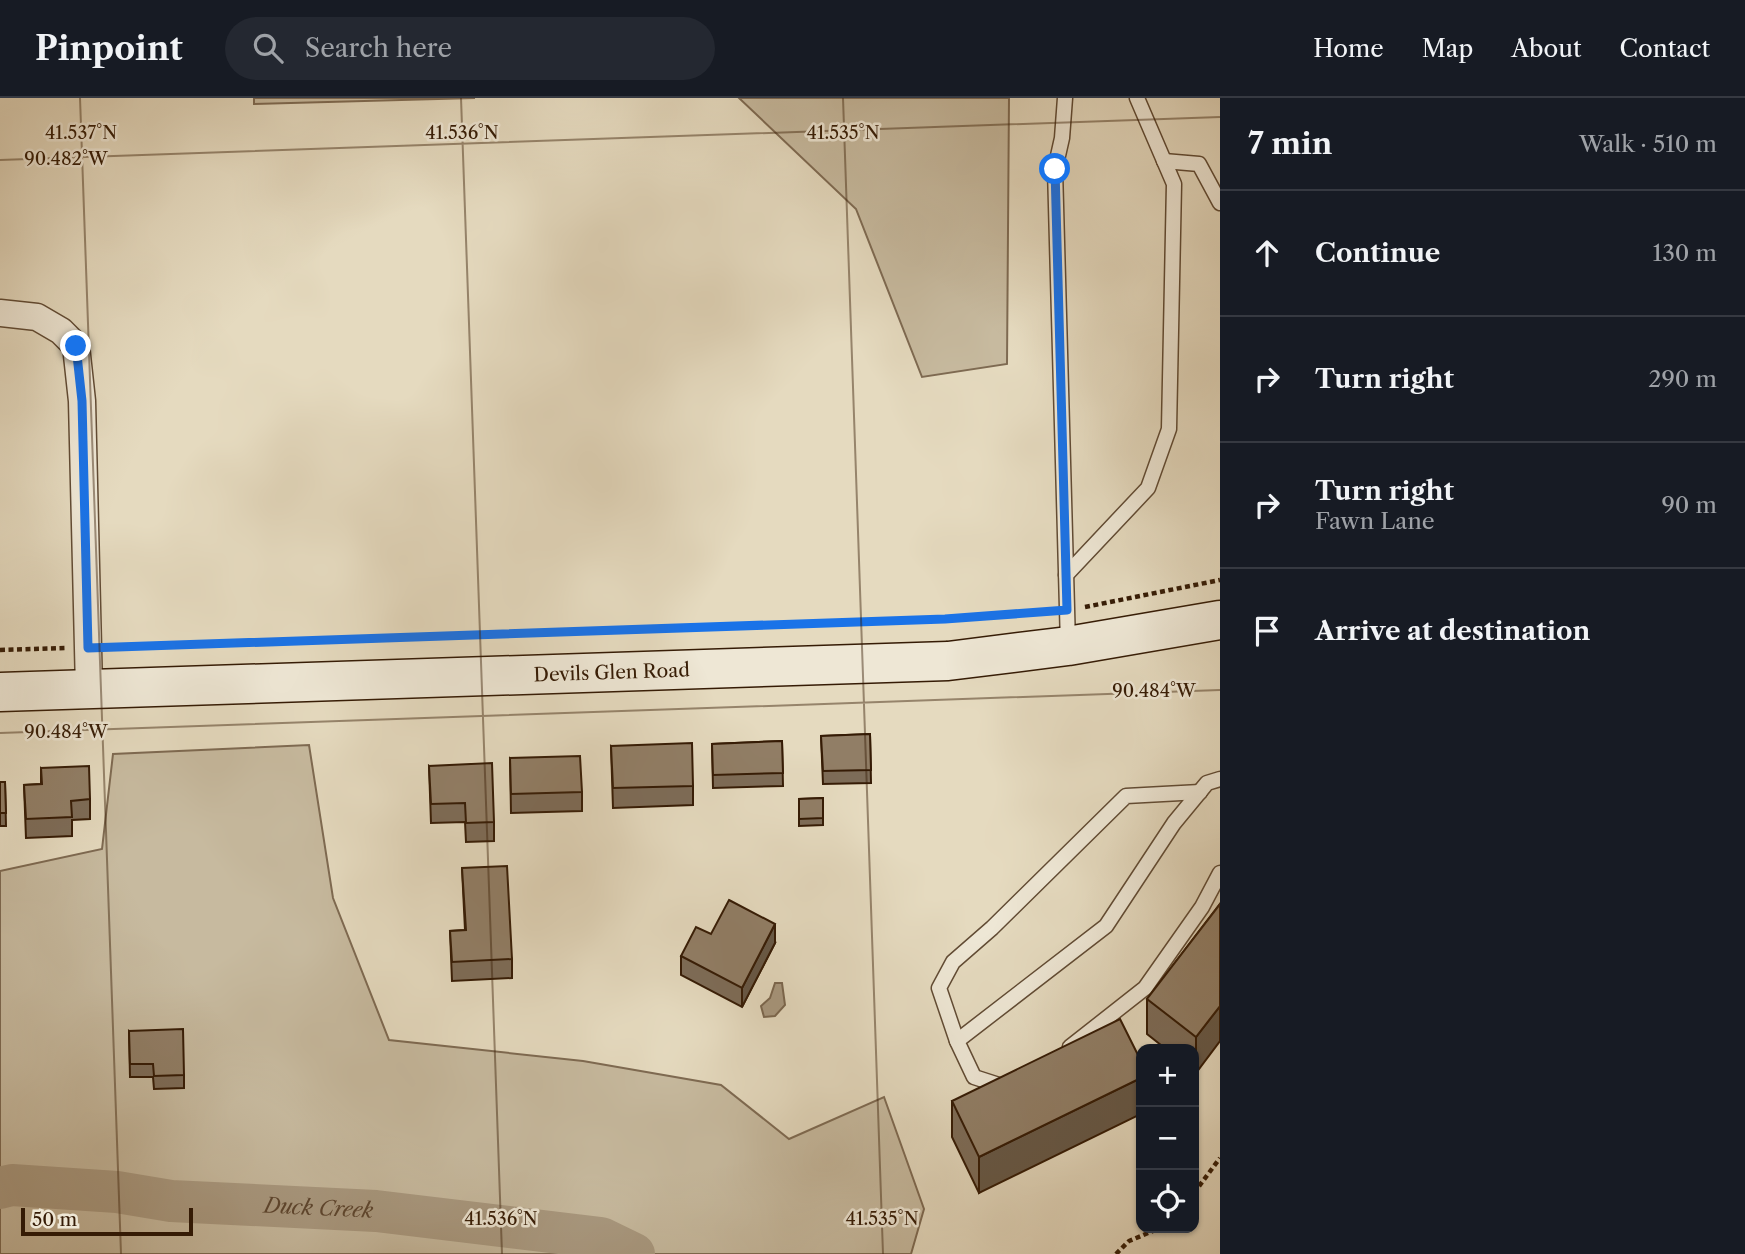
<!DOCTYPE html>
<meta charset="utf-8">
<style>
body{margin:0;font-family:"Libre Caslon Text",serif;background:#242831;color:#f1f3f6}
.controls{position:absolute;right:21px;bottom:21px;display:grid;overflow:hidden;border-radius:14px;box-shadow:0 2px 5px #0004}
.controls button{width:63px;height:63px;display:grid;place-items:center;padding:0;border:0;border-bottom:2px solid #363941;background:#171b24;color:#f1f3f6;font:35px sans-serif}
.scale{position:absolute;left:21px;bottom:18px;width:172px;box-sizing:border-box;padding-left:7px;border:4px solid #351b05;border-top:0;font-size:19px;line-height:24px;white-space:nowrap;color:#351b05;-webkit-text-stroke:5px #eee7d5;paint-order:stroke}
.stop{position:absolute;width:21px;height:21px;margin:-16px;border:5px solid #1a73e8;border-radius:50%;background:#fff}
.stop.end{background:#1a73e8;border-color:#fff;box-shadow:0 2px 7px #0008}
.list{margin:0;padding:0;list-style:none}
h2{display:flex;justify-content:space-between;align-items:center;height:91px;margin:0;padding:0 28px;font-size:30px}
h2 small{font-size:23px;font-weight:400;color:#9ea1a6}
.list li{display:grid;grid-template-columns:46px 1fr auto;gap:21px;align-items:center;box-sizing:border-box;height:126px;padding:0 28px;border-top:2px solid #363941}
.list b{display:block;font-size:26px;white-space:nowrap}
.list p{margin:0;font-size:23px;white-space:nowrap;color:#9ea1a6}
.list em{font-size:23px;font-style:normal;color:#9ea1a6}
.icon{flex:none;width:38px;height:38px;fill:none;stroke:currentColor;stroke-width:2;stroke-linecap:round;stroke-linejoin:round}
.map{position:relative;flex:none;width:1220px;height:1156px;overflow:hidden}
header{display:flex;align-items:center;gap:42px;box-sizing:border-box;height:98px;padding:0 35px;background:#171b24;border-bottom:2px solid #363941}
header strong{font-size:33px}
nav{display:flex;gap:38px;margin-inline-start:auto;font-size:24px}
.search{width:490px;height:63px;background:#242831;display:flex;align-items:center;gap:18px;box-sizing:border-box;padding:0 24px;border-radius:38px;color:#9ea1a6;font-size:26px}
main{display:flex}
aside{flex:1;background:#171b24}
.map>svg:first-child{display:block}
</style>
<header>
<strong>Pinpoint</strong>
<div class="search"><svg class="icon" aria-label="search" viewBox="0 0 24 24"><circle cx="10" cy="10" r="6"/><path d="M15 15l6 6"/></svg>Search here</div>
<nav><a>Home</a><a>Map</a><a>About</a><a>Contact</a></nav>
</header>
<main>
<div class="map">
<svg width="1220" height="1156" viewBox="0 0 1220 1156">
<rect width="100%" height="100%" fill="#e5dabf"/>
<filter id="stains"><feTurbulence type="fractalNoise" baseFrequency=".00286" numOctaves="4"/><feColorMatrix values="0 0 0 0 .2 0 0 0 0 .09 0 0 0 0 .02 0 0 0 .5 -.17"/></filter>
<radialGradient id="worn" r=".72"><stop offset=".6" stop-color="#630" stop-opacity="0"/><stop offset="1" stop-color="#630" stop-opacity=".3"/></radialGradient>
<g fill="#c7ba9f" stroke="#7e6a52" stroke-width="2">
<polygon points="254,0 475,0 254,6"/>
<polygon points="739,0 1009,0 1007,266 922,279 856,111"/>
<polygon points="309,647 333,800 389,942 583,963 721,987 789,1041 884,999 924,1111 911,1156 0,1156 0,773 102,751 113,656"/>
</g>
<polygon fill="#a99980" stroke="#7b674f" stroke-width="2" points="775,885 782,885 785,907 775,918 764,919 761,908 770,900"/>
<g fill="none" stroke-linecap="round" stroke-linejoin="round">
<path stroke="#a99980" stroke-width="42" id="s1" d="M0 1090 12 1087 117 1094 171 1103 376 1113 601 1140 634 1156"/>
<g stroke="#614b34" stroke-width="17">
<g id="service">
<polyline points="1065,0 1062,40 1055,71 1068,547"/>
<polyline points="1164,63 1199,66 1220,105"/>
<polyline points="1066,477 1148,390 1169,331 1174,86 1137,0"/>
<polyline points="957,943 939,890 953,864 992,830 1126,698 1200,694"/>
<polyline points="1070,949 1145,890 1202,809 1220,775"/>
<polyline points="1005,989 974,979 957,943 1106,828 1174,725 1207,685 1220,681"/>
</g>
</g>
<g stroke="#614b34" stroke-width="29">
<polyline id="minor" points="0,215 37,219 61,233 76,248 82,303 89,591"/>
</g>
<g stroke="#351b05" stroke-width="41">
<g id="secondary">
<path id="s2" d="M0 594 948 563 1068 548 1220 522"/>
</g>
</g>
<g stroke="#351b05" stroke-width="4.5" stroke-dasharray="5 3.5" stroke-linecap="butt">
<polyline points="1085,509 1220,482"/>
<polyline points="109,549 945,521 1052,513"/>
<polyline points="0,552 66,550"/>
<polyline points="1194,1095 1220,1060"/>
<polyline points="1116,1156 1129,1143 1160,1130"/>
</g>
<use href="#service" stroke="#eee7d5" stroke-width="14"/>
<use href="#minor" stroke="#eee7d5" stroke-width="26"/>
<use href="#secondary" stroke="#eee7d5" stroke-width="38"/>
</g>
<g fill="#7d6c58" stroke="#351b05" stroke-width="2">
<polygon points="870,636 871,685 823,686 821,638"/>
<polygon points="782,643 783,688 713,690 712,646"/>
<polygon points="611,648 693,688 693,707 613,710"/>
<polygon points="510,660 582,694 582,713 511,715"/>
<polygon points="429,668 494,724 494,743 466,744 465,724 431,725"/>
<polygon points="41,670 90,701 90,721 72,722 72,738 26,740 24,687 41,686"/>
<polygon points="0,684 5,684 6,728 0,728"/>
<polygon points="823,700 823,727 799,728 799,701"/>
<polygon points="462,770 512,861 512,880 452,883 450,833 465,832"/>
<polygon points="1220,806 1196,975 1194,973 1194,951 1166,951 1147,936 1147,901"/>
<polygon points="775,845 742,909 681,877 681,858"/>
<polygon points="129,933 184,977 184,990 154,991 153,979 130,979"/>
<polygon points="1141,963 979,1095 952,1039 952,1003"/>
</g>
<g fill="#665847" stroke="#351b05" stroke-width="2">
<polygon points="775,826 775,845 742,909 742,890"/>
<polygon points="1220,908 1220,943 1196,975 1196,939"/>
<polygon points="1141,980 1141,1016 979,1095 979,1059"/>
</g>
<g fill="#917e66" stroke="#351b05" stroke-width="2">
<polygon points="870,636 871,672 823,673 821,638"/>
<polygon points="782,643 783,675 713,677 712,646"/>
<polygon points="692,645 693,688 613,690 611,648"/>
<polygon points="580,658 582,694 511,696 510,660"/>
<polygon points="492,665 494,724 466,725 465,705 431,706 429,668"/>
<polygon points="89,668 90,701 71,703 72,719 26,721 24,687 42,686 41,670"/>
<polygon points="0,684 5,684 6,715 0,715"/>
<polygon points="823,700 823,720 799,721 799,701"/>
<polygon points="507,768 512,861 452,864 450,833 466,832 462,770"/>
<polygon points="729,802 775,826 742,890 681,858 696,829 711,836"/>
<polygon points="1220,806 1220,908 1196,939 1147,901"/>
<polygon points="1120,921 1141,963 1141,980 979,1059 952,1003"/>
<polygon points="183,931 184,977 154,978 153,966 130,966 129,933"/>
</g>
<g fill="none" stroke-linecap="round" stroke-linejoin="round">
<polyline stroke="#1a73e8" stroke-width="9" points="76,248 82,303 88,550 945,521 1067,512 1055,71"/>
</g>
<path fill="none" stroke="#351b05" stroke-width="2" stroke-opacity="0.45" d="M80 0 121 1156M461 0 502 1156M843 0 883 1156M0 62 1220 19M0 635 1220 592"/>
<g text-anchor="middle" stroke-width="5" stroke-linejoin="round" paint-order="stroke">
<g font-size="19" fill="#351b05" stroke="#eee7d5">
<text dy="7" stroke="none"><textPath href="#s2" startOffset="612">Devils Glen Road</textPath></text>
</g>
<g font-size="21" font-style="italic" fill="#5e4730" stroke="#eee7d5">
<text dy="7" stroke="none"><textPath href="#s1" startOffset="320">Duck Creek</textPath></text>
</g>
</g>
<g font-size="18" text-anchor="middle" fill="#351b05" stroke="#eee7d5" stroke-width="5" stroke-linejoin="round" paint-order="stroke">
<text x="81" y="41">41.537°N</text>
<text x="462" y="41">41.536°N</text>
<text x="843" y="41">41.535°N</text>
<text x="66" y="67">90.482°W</text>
<text x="1154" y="599">90.484°W</text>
<text x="66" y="640">90.484°W</text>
<text x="501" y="1127">41.536°N</text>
<text x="882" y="1127">41.535°N</text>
</g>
<rect width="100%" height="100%" filter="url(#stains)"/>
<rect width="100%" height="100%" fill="url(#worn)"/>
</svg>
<div class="controls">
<button>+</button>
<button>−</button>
<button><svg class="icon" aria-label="locate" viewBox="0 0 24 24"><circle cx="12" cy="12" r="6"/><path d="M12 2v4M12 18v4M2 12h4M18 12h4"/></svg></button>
</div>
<div class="scale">50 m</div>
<div class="stop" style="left:1055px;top:71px"></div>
<div class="stop end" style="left:76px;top:248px"></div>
</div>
<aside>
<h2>7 min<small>Walk · 510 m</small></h2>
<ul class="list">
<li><svg class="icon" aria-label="ahead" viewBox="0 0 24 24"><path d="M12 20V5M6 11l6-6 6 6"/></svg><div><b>Continue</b></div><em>130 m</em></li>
<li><svg class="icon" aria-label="right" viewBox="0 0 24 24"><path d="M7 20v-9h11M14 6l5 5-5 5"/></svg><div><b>Turn right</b></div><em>290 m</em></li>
<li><svg class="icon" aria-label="right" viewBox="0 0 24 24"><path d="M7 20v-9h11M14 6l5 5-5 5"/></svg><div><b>Turn right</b><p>Fawn Lane</p></div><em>90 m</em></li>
<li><svg class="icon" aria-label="arrive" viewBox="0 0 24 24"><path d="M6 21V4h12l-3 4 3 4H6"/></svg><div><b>Arrive at destination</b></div></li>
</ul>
</aside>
</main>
